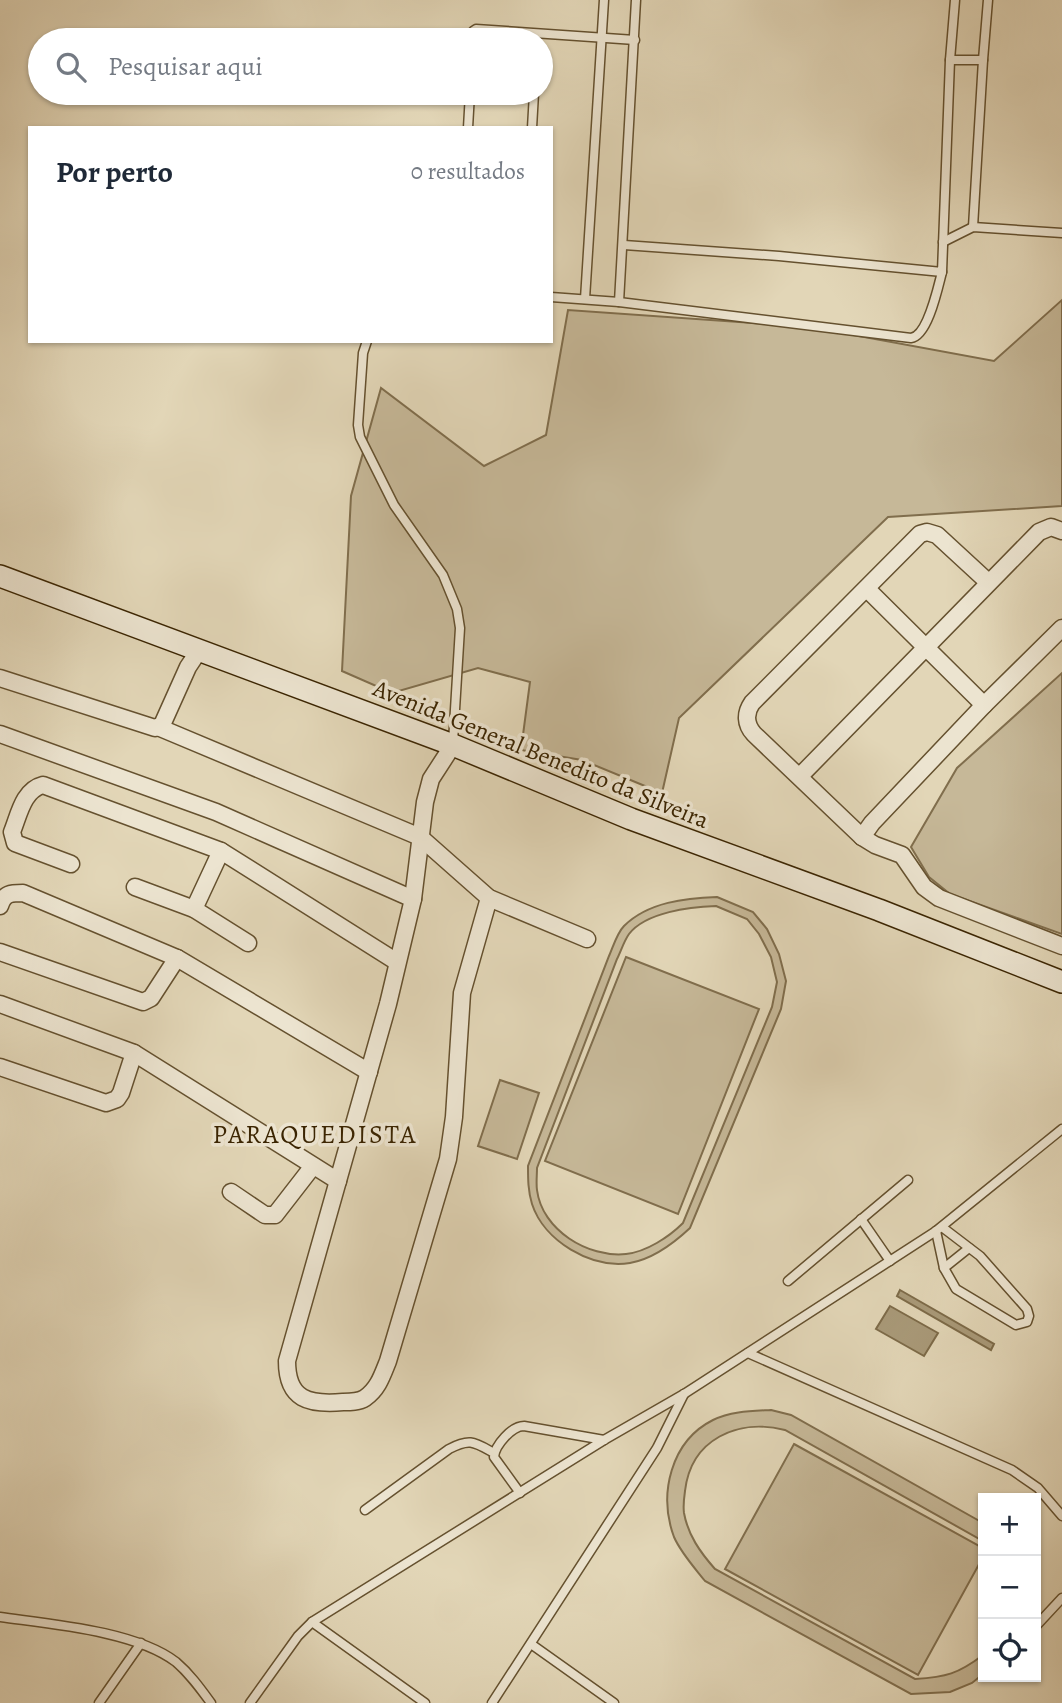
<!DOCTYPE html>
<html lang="pt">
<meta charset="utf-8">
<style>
body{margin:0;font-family:Alegreya,serif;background:#f6f6f7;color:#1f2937}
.controls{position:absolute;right:21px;bottom:21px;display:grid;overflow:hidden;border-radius:0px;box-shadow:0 2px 5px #0004}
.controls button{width:63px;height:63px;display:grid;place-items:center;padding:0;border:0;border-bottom:2px solid #e0e1e3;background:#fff;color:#1f2937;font:35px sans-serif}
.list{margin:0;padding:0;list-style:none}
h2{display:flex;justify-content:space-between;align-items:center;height:91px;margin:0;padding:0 28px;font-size:30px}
h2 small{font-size:23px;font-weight:400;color:#747a83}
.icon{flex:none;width:38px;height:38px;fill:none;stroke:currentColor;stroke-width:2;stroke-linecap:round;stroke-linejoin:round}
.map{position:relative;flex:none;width:1062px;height:1703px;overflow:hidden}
.search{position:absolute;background:#fff;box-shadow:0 2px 5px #0004;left:28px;top:28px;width:525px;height:77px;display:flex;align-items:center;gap:18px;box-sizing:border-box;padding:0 24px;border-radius:38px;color:#747a83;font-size:26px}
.panel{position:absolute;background:#fff;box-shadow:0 2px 5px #0004;left:28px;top:126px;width:525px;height:217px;border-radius:0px}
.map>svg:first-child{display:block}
</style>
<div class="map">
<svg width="1062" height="1703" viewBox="0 0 1062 1703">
<rect width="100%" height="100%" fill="#e2d6b7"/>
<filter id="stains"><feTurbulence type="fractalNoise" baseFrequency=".00286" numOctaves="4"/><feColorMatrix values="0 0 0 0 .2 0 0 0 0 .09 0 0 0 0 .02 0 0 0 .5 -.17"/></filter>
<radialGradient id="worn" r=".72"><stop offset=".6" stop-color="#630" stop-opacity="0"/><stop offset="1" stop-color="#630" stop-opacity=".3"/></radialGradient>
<g fill="#c6b898" stroke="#806e4d" stroke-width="2" fill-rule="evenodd">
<polygon points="1062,300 1062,506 888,517 679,718 662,793 582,760 521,750 530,682 478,668 392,693 342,671 351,496 381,388 484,466 546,435 568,310 810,327 994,361"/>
<polygon points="1062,673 1062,934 950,894 929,877 911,847 957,768"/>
<path d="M717 897 753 912 767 929 779 954 786 981 781 1009 690 1228C674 1243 653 1259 630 1263 591 1269 544 1241 532 1204 528 1191 528 1179 528 1166L609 956C613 947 617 933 624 926 648 902 686 898 717 897ZM716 906 747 919 759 934 771 957 777 982 772 1007 683 1223C669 1237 646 1252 626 1254 588 1258 542 1230 537 1190 536 1183 537 1175 537 1168L617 959C621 951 624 941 629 934 646 912 690 907 716 906Z"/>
<polygon points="626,957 759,1009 678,1214 545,1161"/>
<polygon points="500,1080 539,1093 517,1159 478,1146"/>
<path d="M771 1410 791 1415 983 1523V1541L785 1430C738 1418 691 1439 685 1491 684 1498 683 1506 684 1513 688 1535 700 1552 715 1569L915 1679C946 1677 958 1674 983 1655V1674L972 1683 950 1692 911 1694 705 1581C694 1567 681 1553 674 1537 658 1494 671 1441 713 1420 731 1411 752 1411 771 1410Z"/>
<polygon points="794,1444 983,1548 983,1557 918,1675 725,1569"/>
</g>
<g fill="#a99a79" stroke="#7d6b49" stroke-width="2">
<polygon points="900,1290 994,1344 991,1350 897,1296"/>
<polygon points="890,1306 938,1333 924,1356 876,1329"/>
</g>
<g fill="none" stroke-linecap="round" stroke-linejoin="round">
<g stroke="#65512f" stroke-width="11">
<g id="lane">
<polyline points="472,40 473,31 476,29 635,40"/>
<polyline points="950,60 983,60 973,227"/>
<polyline points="983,60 988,0"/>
<polyline points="468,128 470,93"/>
<polyline points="532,128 534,93"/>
<polyline points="943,242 973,227 1062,233"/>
<polyline points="624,245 779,256 942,272 950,60 955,0"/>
<path d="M551 297 619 302 911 338C928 336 938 287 942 272"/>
<polyline points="585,299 604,0"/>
<polyline points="619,302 636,0"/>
<polyline points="367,341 363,353 358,425 360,437 394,505 443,575 457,609 460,628 453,742"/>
<polyline points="861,1219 890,1261"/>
<polyline points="936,1231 944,1268 956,1289 1016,1325 1027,1322 1029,1316 1027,1309 980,1256 942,1227"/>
<polyline points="944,1268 969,1248"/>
<polyline points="788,1281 908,1180"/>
<polyline points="748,1353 1012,1470 1038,1488 1062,1516"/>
<path d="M520 1493 494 1457C495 1445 512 1426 524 1426L604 1440"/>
<path d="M365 1510 449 1449C470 1438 474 1442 494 1453"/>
<path d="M0 1617C50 1624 136 1631 176 1662 190 1674 200 1688 211 1703"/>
<polyline points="312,1622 425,1703"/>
<polyline points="1036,1626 1062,1598"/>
<polyline points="531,1644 614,1703"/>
<polyline points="99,1703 141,1643"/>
<polyline points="250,1703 298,1636 312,1622 604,1440 684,1394 936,1231 1062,1129"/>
<polyline points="492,1703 657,1448 684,1394"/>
</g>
</g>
<g stroke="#65512f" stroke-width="19">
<g id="street">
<path d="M988 582 937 535 927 532 920 534 752 703C745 713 745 724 754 734L862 837 875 845 902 855 924 887 939 898 1062 946"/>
<polyline points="867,589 984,705"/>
<polyline points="0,678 155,728 162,725 188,667 198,652"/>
<polyline points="158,727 420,837 489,898 587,939"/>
<polyline points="0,734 216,812 413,899"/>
<path d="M453 745 431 779 425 802 413 899 388 1004 287 1361C287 1400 309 1405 343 1402 350 1402 359 1402 365 1398 378 1389 382 1376 388 1361L448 1159 454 1117 462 993 489 898"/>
<polyline points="800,776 1039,532 1051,527 1062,531"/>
<polyline points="862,837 872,823 984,705 1062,628"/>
<path d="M71 864 15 843 12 832C19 815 23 790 43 785L221 851 397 962"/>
<polyline points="135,887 194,909 248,943"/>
<path d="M0 906C4 893 11 893 23 893L177 958 369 1072"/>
<polyline points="194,909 221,851"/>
<polyline points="0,952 143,1002 151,998 177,958"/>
<polyline points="0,1004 134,1053 338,1181"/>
<polyline points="0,1067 106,1103 117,1099 121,1093 134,1053"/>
<polyline points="231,1192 265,1215 275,1215 313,1166"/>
</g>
</g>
<g stroke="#3b2502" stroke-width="24">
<polyline id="secondary" points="0,576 453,745 631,819 879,910 1062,982"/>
</g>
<use href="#lane" stroke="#ece4d0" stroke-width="8"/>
<use href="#street" stroke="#ece4d0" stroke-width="16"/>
<use href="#secondary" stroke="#ece4d0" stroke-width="21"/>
</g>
<g text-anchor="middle" stroke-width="7" stroke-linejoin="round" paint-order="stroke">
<g font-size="24" fill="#3b2502" stroke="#ece4d0">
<text transform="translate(541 754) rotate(22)" y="8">Avenida General Benedito da Silveira</text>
</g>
<g font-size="26" letter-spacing="2" fill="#3b2502" stroke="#ece4d0">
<text x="315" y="1143">PARAQUEDISTA</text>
</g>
</g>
<rect width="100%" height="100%" filter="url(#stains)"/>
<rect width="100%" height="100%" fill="url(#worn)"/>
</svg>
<div class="controls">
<button>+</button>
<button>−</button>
<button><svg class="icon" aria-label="locate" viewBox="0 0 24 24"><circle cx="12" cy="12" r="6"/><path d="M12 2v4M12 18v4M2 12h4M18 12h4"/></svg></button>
</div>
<div class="search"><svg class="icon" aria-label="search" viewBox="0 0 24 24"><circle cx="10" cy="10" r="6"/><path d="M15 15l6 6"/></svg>Pesquisar aqui</div>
<section class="panel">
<h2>Por perto<small>0 resultados</small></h2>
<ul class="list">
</ul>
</section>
</div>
